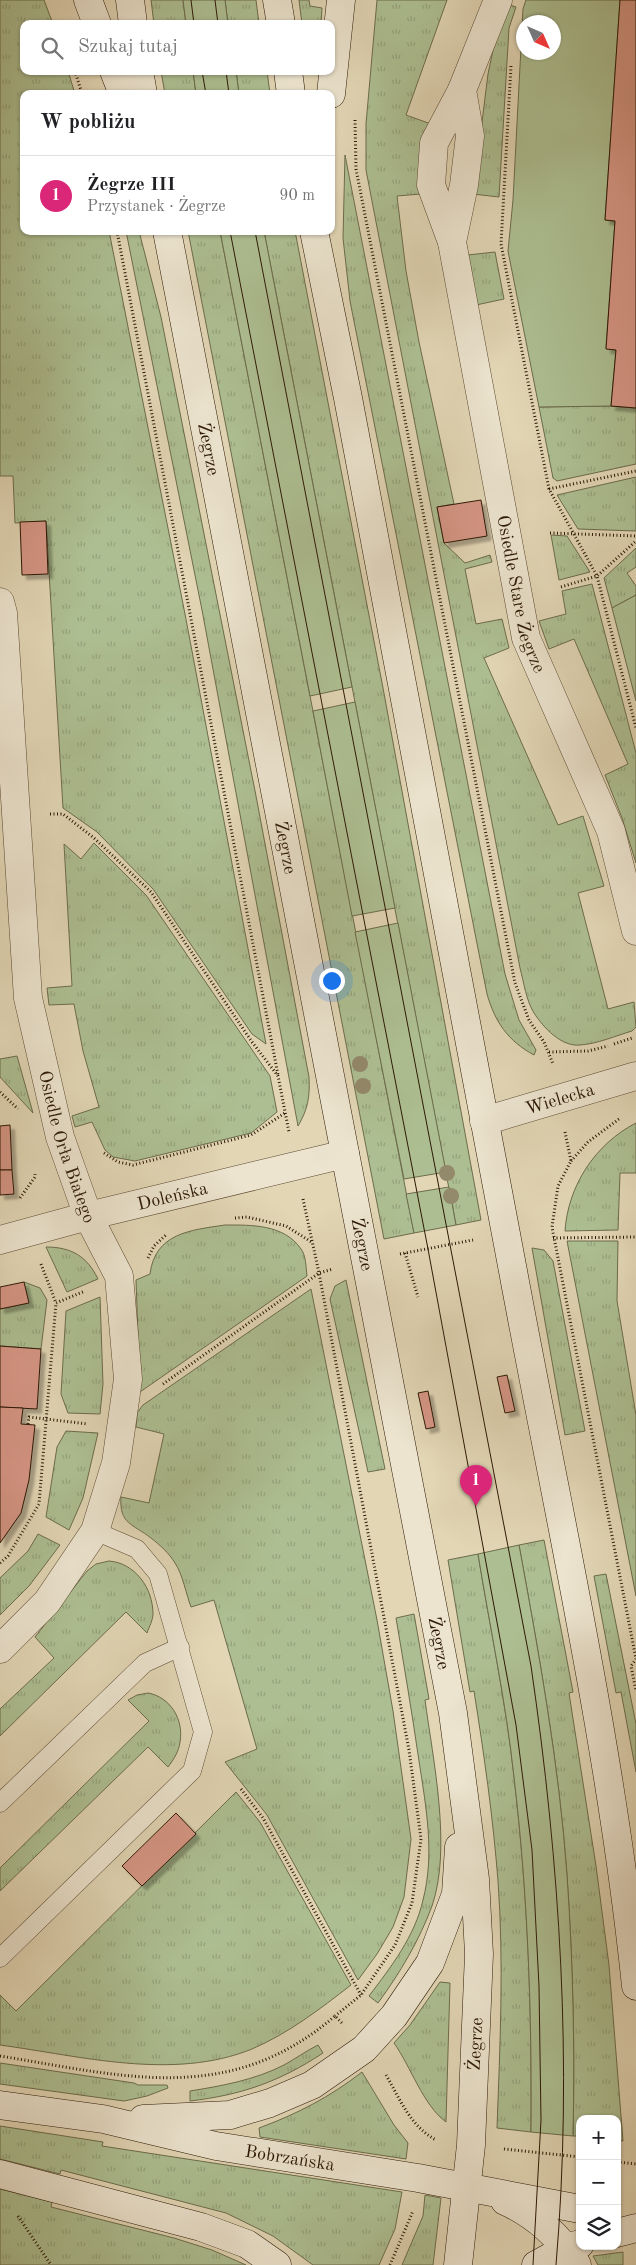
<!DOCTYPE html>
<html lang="pl">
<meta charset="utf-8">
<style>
body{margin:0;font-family:"Old Standard TT",serif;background:#f6f6f6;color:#202124}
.controls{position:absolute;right:15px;bottom:15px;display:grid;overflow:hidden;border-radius:10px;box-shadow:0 1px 4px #0004}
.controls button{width:45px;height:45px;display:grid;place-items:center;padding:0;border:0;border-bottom:1px solid #e0e0e0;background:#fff;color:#202124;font:25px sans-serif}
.compass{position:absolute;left:516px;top:15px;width:45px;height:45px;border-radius:50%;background:#fff;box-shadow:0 1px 4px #0004;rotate:135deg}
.you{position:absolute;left:331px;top:980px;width:18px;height:18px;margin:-12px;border:4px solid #fff;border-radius:50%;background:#1a73e8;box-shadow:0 0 0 8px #1a73e833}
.badge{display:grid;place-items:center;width:32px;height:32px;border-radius:50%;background:#db2777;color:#fff;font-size:16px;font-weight:700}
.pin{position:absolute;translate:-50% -41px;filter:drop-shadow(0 1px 2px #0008)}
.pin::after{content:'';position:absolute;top:26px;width:18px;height:15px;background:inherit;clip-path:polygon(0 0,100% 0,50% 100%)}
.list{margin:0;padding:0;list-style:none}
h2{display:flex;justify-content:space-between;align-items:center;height:65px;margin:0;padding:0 20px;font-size:21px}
h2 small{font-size:16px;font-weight:400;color:#757577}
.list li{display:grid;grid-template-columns:32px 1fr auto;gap:15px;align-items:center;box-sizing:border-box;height:80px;padding:0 20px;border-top:1px solid #e0e0e0}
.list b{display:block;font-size:19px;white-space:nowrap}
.list p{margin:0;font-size:16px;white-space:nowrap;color:#757577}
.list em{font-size:16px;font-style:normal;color:#757577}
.icon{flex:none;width:28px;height:28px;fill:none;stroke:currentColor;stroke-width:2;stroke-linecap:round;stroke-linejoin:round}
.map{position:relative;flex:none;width:636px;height:2265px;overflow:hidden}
.search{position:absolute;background:#fff;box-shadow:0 1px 4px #0004;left:20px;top:20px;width:315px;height:55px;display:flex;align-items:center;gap:12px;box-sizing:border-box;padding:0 18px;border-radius:10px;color:#757577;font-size:19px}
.panel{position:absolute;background:#fff;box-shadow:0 1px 4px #0004;left:20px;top:90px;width:315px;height:145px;border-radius:10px}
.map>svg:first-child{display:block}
</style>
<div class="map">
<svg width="636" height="2265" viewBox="0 0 636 2265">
<defs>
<pattern id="grass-tufts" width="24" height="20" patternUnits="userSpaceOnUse" patternTransform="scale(1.25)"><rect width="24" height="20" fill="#adbf92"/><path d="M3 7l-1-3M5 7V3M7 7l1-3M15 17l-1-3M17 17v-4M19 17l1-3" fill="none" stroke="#95a37c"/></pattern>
<filter id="shadow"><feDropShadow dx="4.5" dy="4.5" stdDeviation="1" flood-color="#0004"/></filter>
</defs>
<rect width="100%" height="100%" fill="#e2d6b5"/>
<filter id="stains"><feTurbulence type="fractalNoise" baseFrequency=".004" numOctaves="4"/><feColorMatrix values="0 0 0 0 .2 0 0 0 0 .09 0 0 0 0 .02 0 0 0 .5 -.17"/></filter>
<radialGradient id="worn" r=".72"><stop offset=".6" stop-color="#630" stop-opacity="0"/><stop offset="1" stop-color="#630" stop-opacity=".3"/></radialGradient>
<g fill="url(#grass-tufts)" stroke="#6c6c4c">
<polygon points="0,0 44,0 53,24 24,24 24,71 68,71 75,94 24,94 24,231 109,231 185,614 266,1044 252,1034 153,889 97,832 63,808 46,521 15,523 13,476 0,476"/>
<polygon points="151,0 183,0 186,24 154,24"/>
<polygon points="225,0 256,0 259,24 228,24"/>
<polygon points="299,0 309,0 310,6 322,8 321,24 302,24"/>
<path d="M377 0H447L406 115 431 124 421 194 397 196 406 271 419 342 454 504 437 507 444 543 465 563 490 555 492 562 465 569 476 624 502 619 509 648 484 658 558 825 583 816 604 886 578 893 608 1009 634 1002 636 1027 632 1031C615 1036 597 1044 580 1045 561 1047 543 1027 534 1013 526 1000 524 983 520 968L366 170V124Z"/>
<polygon points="510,5 516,7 509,28 499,197 473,194 488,74 493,50"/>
<polygon points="161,71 193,71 196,94 165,94"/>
<polygon points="236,71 267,71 270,94 239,94"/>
<path d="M345 155 505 974 519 1020 536 1050 534 1055C508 1041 495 1022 487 994L350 301 343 238Z"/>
<path d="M126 231H139L161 317 256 796 309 1077C310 1097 308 1109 298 1126L202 610Z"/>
<polygon points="188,231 220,231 414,1233 384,1239"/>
<polygon points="264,231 295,231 383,688 481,1220 456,1225"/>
<polygon points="495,252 504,299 476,305 468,255"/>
<polygon points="611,406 636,408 636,464 557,481 553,478 539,407"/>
<polygon points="636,477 636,531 578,529 557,495"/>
<polygon points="551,535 567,536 590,572 559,580"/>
<polygon points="636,548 636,567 627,573 636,586 636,595 612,608 604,578"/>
<polygon points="592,584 636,753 636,863 622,818 605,775 628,764 574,639 549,649 539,621 566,614 562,591"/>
<polygon points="94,843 146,895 270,1076 277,1112 251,1133 135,1161 113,1157 105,1150 92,1122 75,1127 72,1116 99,1107 83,1051 74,1004 49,1005 47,988 72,986 64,844 81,859"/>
<polygon points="17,1056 33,1113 0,1077 0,1059"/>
<path d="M636 1123V1173H620L618 1230 565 1231C568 1186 595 1144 636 1123Z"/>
<path d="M225 1225C251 1225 284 1224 301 1249 306 1255 306 1268 307 1276L140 1392 136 1280 150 1274C155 1233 191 1230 225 1225Z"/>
<polygon points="567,1241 618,1241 617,1301 636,1415 636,1596"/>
<path d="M46 1247C71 1247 87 1256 98 1279L67 1292Z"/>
<polygon points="532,1248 544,1250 553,1261 585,1431 565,1435"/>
<polygon points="346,1280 385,1469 368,1472 330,1299 335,1286"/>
<polygon points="24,1282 40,1288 47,1300 41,1349 0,1346 0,1309 28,1303"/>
<path d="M311 1289 377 1620 393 1711 411 1839 404 1897 393 1927 377 1954 358 1980 267 1815 225 1762 257 1749 214 1600 191 1607C186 1594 183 1575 175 1563 169 1553 160 1545 151 1538 133 1524 119 1524 121 1497L149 1503 164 1434 136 1427 137 1413 143 1405Z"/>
<polygon points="100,1297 103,1384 100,1414 68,1413 61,1394 66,1311"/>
<polygon points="66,1431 98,1433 83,1498 69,1530 46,1517 57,1447"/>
<polygon points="38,1534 60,1545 29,1586 0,1615 0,1578 28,1551"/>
<path d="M544 1540 573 1692 569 1693 596 1866 609 1965 623 2141 617 2140V2119H580V2136H573C575 2049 573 1962 567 1875 559 1764 539 1654 519 1545Z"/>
<path d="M478 1554C490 1628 506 1702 514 1777 528 1895 532 2013 531 2132L497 2128C500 2046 504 1963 498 1881 493 1817 484 1754 474 1691L470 1692 448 1560Z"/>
<path d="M109 1561C135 1563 153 1588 153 1614 153 1620 149 1627 147 1633L126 1612 0 1736V1709L54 1658 35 1637 87 1571 96 1564Z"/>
<polygon points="606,1574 636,1724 636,1772 621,1692 616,1693 594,1576"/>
<path d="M414 1614 429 1699 425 1700C433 1760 452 1848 432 1906 419 1941 400 1973 378 2003L369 1996C391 1967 415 1936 423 1900 435 1854 426 1807 419 1761 412 1713 404 1665 396 1618Z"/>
<path d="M148 1693C170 1697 184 1719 180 1742 179 1751 174 1759 168 1767L148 1747 0 1891V1868L149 1721 128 1700 137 1695Z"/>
<path d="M236 1792 260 1822 351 1985C320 2009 289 2033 252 2049 173 2081 81 2056 0 2045V1995L16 2011Z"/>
<path d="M440 1982 450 1983 446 2122C423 2105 411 2067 394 2043L410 2025Z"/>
<path d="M318 2045 323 2053C279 2082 241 2095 190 2101V2091C221 2086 255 2080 284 2065 295 2059 306 2051 318 2045Z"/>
<polygon points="0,2063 134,2083 138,2085 167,2085 168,2088 147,2096 124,2101 0,2084"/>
<path d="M362 2072 394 2125 408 2143 406 2159 260 2137 259 2128C297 2114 330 2097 362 2072Z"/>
<polygon points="0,2126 103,2142 102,2146 402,2192 395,2229 379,2265 313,2265 273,2236 226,2213 61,2170 60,2174 0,2159"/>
<polygon points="0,2189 52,2202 51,2207 174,2238 212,2250 246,2265 0,2265"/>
<polygon points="425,2195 441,2198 433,2265 402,2265 423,2216"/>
<polygon points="623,2252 623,2265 598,2265 593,2256"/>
</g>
<g fill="#adbf92" stroke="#6c6c4c" fill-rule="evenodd">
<polygon points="183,0 225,0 228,24 186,24"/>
<path d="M526 0H620L605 220 615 221 606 348 616 350 611 406 539 407 508 251 513 200 523 9ZM524 22H554V52H524Z"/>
<polygon points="193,71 236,71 239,94 196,94"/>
<polygon points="220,231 264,231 352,687 310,696"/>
<polygon points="636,595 636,701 612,608"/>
<polygon points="355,702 395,908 352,916 313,711"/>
<polygon points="398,923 446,1172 404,1179 355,932"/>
<polygon points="449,1187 456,1225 414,1233 406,1194"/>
<path d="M519 1545C539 1654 559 1764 567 1875 573 1962 575 2049 573 2136L531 2132C532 2013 528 1895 514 1777 506 1702 490 1628 478 1554Z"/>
</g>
<g fill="#d69685" stroke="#2c1805" filter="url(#shadow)">
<polygon points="620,0 636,0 636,408 611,406 616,350 606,349 615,221 605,220"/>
<polygon points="481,500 487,536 444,543 437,507"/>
<polygon points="46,521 48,574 22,575 20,522"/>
<polygon points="10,1125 12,1170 0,1170 0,1126"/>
<polygon points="0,1170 12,1170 14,1194 0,1195"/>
<polygon points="24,1282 29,1303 0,1309 0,1287"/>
<polygon points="0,1346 41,1349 37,1409 0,1407"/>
<polygon points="507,1375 515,1411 505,1413 497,1377"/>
<polygon points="428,1391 435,1427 426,1429 418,1393"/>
<polygon points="0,1407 23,1408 21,1424 35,1425 29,1480 21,1513 0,1543"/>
<polygon points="176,1813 196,1834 142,1886 122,1866"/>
</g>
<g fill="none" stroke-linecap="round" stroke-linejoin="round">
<g stroke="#5a4831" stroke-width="19">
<g id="lane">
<polyline points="0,1803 145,1663 180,1647"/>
<polyline points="0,1958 192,1771 203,1732 158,1574 137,1549 95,1531"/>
</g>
</g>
<g stroke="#5a4831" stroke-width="29">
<g id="street">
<path id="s1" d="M498 0 462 90 470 136 464 185 452 242 526 638 611 831 636 931"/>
<polyline points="452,242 431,185 434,143 462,90"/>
<path id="s2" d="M0 602 3 613 28 998 60 1137 88 1216 119 1276 128 1379 116 1463 95 1531 47 1602 0 1649"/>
<path id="s3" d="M484 1121 636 1076"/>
<path id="s4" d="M0 1240 88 1216 345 1154"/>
</g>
</g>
<g stroke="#2c1805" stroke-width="29">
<g id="secondary">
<polyline points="88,0 97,24"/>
<polyline points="130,0 133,24"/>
<polyline points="277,0 281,24"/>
<polyline points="114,71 123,94"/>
<polyline points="139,71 143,94"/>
<polyline points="288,71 291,94"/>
<polyline points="331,94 341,0"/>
<path id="s5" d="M167 231 453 1713 475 1879 479 1954 471 2145 458 2265"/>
<path d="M314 231C325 287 337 342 348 398 404 689 459 980 513 1271 557 1509 611 1745 636 1986"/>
<path id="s6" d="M0 2105 103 2119 216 2146 418 2178 580 2209"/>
<polyline points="143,2119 230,2115 270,2103 312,2085 364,2049 394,2016 430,1963 456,1894 459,1847"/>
<polyline points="0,2174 201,2227 247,2244 277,2265"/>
<path d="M505 2201C534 2214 561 2237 577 2265"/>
<polyline points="617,2233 636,2228"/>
<polyline points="536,2265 567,2248 580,2244"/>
</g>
</g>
<g stroke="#2c1805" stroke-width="3" stroke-dasharray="1 2.5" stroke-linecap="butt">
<polyline points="511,66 501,244 549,489 597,576 636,728"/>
<polyline points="75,71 82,94"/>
<polyline points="355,120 356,169 515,983 529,1020 544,1042 553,1064"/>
<polyline points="117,231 278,1075"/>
<polyline points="549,489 636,471"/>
<polyline points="550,533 636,536"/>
<polyline points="561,587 597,576 636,541"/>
<polyline points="50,814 63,814 94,838 151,892 252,1042 278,1076 289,1132"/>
<polyline points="614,1044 632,1038"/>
<polyline points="549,1052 588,1051 608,1046"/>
<polyline points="0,1092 18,1109"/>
<polyline points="565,1132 571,1161 558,1186 552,1227 636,1659 631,1666 636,1691"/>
<polyline points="104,1153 118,1162 133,1165 251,1135 285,1113"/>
<polyline points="571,1161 588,1142 619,1119"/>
<polyline points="20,1198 35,1177 35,1174"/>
<polyline points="303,1199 319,1273 409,1750 421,1839 412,1903 395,1945 361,1995 335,2016"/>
<polyline points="235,1218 247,1217 286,1226 313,1243"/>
<polyline points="553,1238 636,1237"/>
<polyline points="405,1253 418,1297"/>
<polyline points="400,1254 473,1240"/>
<polyline points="148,1258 154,1246 167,1234"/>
<polyline points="41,1264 56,1303"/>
<polyline points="163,1384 319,1273 333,1269"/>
<polyline points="28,1424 29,1417 88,1424"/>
<polyline points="0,1563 8,1556 39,1504 56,1303 85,1291"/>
<polyline points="241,1789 263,1818 361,1995"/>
<path d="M0 2056C124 2076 229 2107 335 2016L342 2023"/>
<path d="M386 2075C400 2099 410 2126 436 2140"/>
<polyline points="504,2149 580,2157"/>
<polyline points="617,2162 636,2164"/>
<polyline points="18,2216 51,2265"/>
<polyline points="390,2265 413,2211"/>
</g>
<use href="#lane" stroke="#ece4cf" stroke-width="18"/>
<use href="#street" stroke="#ece4cf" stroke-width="28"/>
<use href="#secondary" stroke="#ece4cf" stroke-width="28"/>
<g stroke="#2c1805" stroke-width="1">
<polyline points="191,0 194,24"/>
<polyline points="215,0 218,24"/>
<polyline points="202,71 206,94"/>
<polyline points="226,71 229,94"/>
<polyline points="230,231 428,1249 516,1725 532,1850 539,1986 541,2120 533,2265"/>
<path d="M255 231 531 1666C560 1864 573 2065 556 2265"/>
</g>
</g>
<g fill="#93896b">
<circle cx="360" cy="1064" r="8"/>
<circle cx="363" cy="1086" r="8"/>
<circle cx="447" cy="1173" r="8"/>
<circle cx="451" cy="1196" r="8"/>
</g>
<g text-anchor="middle" stroke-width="4.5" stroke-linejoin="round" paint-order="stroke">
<g font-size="18" fill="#2c1805" stroke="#ece4cf">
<text dy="6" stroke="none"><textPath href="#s5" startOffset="222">Żegrze</textPath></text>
<text dy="6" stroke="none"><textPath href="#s1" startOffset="610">Osiedle Stare Żegrze</textPath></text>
<text dy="6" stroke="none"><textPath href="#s5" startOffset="628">Żegrze</textPath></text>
<text dy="6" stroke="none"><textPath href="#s3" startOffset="79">Wielecka</textPath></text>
<text dy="6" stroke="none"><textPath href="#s2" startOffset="551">Osiedle Orła Białego</textPath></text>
<text dy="6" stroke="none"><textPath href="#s4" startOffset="178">Doleńska</textPath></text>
<text dy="6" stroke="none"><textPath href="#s5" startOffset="1032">Żegrze</textPath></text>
<text dy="6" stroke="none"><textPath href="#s5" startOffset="1438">Żegrze</textPath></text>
<text transform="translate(475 2044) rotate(-87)" y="6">Żegrze</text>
<text dy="6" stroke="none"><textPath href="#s6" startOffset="295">Bobrzańska</textPath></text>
</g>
</g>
<rect width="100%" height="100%" filter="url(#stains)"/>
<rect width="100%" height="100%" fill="url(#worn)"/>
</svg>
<div class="controls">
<button>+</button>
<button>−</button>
<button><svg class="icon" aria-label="layers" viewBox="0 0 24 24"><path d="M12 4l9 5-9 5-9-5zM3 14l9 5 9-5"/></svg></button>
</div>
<svg class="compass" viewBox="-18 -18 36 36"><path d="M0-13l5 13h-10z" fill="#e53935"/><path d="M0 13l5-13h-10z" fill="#757577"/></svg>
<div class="you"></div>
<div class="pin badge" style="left:476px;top:1506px">1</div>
<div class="search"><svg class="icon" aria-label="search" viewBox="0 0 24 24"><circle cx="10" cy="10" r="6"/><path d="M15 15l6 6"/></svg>Szukaj tutaj</div>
<section class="panel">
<h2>W pobliżu<small></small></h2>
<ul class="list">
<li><span class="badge">1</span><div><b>Żegrze III</b><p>Przystanek · Żegrze</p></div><em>90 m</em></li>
</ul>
</section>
</div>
